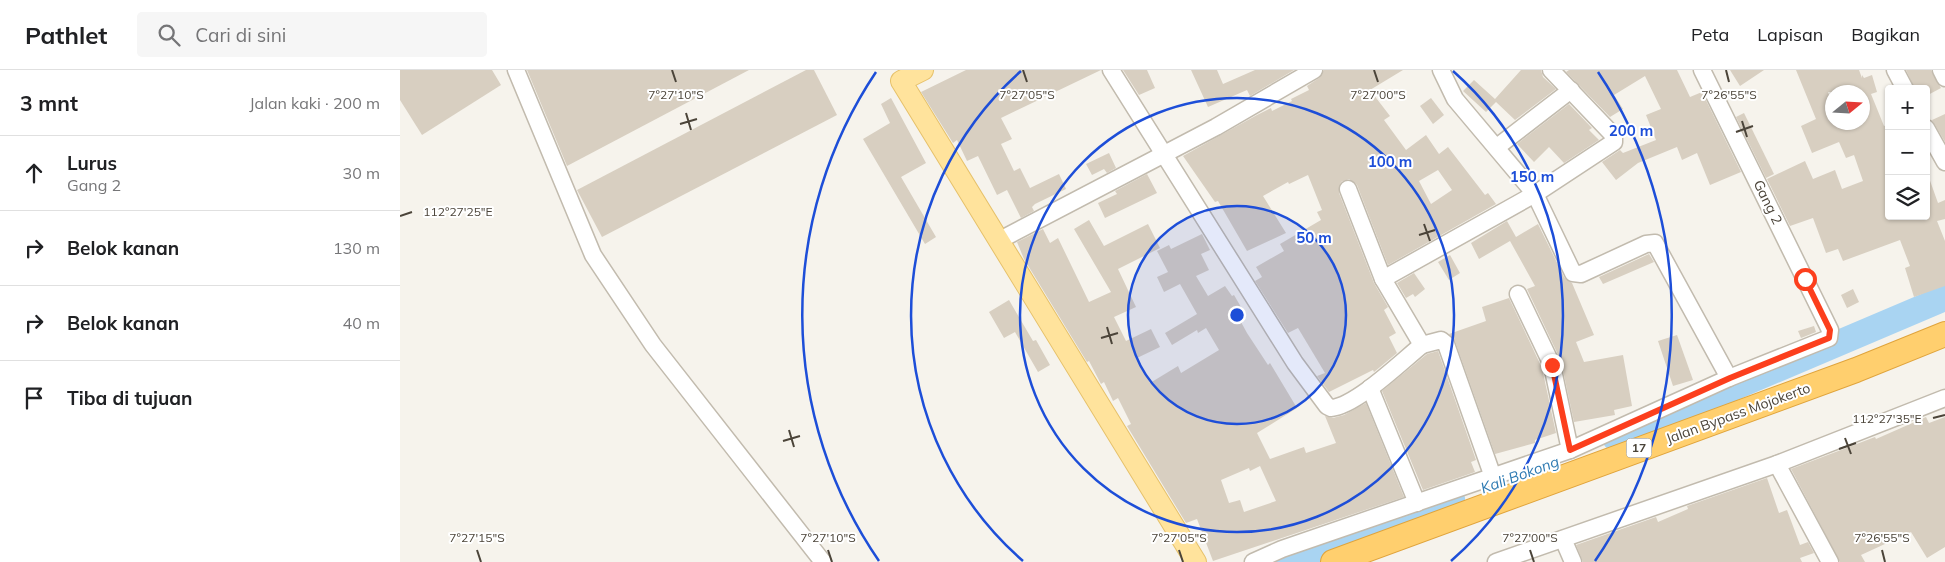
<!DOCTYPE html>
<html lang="id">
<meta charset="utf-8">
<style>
body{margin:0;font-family:Mulish,sans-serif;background:#f6f6f6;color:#202124}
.controls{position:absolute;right:15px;top:15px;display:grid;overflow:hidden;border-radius:5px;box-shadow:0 1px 4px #0004}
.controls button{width:45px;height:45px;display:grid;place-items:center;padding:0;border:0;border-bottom:1px solid #e0e0e0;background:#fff;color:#202124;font:25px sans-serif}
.compass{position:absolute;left:1425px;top:15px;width:45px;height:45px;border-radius:50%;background:#fff;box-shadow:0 1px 4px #0004;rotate:72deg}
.stop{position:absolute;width:15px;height:15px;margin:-11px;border:4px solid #fc3f1d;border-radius:50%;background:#fff}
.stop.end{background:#fc3f1d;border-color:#fff;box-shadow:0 1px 5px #0008}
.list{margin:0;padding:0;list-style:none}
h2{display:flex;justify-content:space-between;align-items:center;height:65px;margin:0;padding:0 20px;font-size:21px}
h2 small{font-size:16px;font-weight:400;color:#757577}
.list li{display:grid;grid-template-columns:32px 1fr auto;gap:15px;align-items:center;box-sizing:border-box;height:75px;padding:0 20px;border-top:1px solid #e0e0e0}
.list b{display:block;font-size:19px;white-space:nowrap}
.list p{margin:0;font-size:16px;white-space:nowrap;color:#757577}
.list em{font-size:16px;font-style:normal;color:#757577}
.icon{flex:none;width:28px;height:28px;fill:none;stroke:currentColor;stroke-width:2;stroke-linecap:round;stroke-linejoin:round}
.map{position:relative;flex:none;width:1545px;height:492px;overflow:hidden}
header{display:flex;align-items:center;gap:30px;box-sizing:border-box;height:70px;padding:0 25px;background:#fff;border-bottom:1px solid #e0e0e0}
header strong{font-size:24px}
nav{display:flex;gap:28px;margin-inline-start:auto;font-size:18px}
.search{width:350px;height:45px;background:#f6f6f6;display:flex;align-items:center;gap:12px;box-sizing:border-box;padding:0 18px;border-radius:5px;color:#757577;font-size:19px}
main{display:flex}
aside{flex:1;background:#fff}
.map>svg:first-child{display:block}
</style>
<header>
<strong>Pathlet</strong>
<div class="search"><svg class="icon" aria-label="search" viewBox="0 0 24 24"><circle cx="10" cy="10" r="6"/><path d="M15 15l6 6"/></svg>Cari di sini</div>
<nav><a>Peta</a><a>Lapisan</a><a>Bagikan</a></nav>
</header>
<main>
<aside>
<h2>3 mnt<small>Jalan kaki · 200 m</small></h2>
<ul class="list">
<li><svg class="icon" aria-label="ahead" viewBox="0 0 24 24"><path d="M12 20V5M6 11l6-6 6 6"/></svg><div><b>Lurus</b><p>Gang 2</p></div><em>30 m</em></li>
<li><svg class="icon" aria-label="right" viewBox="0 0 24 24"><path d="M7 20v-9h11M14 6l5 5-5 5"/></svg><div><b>Belok kanan</b></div><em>130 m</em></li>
<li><svg class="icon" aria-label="right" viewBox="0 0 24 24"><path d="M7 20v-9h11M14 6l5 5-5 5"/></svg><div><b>Belok kanan</b></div><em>40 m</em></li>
<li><svg class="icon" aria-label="arrive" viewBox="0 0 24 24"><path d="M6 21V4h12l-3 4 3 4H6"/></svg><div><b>Tiba di tujuan</b></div></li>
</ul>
</aside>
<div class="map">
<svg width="1545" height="492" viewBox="0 0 1545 492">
<rect width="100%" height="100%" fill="#f6f3ec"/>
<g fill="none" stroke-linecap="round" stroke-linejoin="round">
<g stroke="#a9d4f2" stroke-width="26">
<polyline points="1215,368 1545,228"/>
<polyline points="885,492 1052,429"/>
</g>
</g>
<g fill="#d8cfc1" fill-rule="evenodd">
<polygon points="0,0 92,0 101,15 22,65 0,30"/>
<polygon points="127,0 349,0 167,96"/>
<polygon points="406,0 414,0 437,45 202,167 177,120"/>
<polygon points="566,0 701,0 601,48 612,69 601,74 614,101 620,98 630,118 659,104 666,119 635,134 632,137 634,141 621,148 607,120 597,125 578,86 567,91 557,70 553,73 521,22"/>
<polygon points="723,0 747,0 755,18 739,25"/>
<polygon points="791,0 817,0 823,14 855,0 894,0 850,26 847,20 808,37"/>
<path d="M924 0H1003L970 20 990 46 984 50 1006 80 1026 65 1039 84 1048 77 1085 125 1088 123 1096 134 988 195 957 115 949 109 941 112 939 123 974 213 988 237 984 240 996 263 989 267 997 283 974 302 973 300 929 322 917 306 925 303 898 258 888 263 855 211 862 207 856 197 884 181 880 174 921 150 917 142 922 140 908 105 889 114 888 112 863 126 886 163 847 181 818 131 815 132 783 86 857 45 871 38 872 41 892 31 891 29 909 20 907 16 919 8ZM1038 100 1052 120 1031 134 1019 111Z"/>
<polygon points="1121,0 1141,0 1143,7 1156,19 1115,50 1096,32 1086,42 1063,21 1074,10 1095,29"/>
<polygon points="1169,0 1277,0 1290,27 1302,22 1341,102 1310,115 1297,83 1282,90 1277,77 1238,93 1216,110 1202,92 1220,80 1223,83 1256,70 1246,45 1261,39 1245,6 1214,25 1223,39 1210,47 1166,2"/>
<polygon points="1330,0 1364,0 1340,16"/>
<path d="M1396 0H1459L1462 8V5L1464 8 1472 5 1477 22 1471 24 1484 56 1489 54V146H1526L1528 105 1538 133 1545 130V149L1537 151 1545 171V216L1514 227 1505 198 1510 196 1500 170 1443 191 1438 179 1426 183 1413 148 1390 156 1367 109 1405 91 1413 109 1435 100 1442 119 1463 111 1454 85 1446 88 1439 72 1412 83 1401 56 1416 49ZM1428 22H1462V52H1432V34Z"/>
<polygon points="1506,0 1531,0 1541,18 1526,26 1526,19 1515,19"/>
<polygon points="491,28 526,93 501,107 536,167 525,174 463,69 490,53 481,34"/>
<polygon points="1031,28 1044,45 1033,54 1020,36"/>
<polygon points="1169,34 1192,58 1189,60 1199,70 1164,93 1149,77 1134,92 1117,74"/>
<polygon points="1344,43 1374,104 1366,108 1336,47"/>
<polygon points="1545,44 1545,72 1532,50"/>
<polygon points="709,83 716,98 707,103 704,99 692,105 686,94"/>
<polygon points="747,104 757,123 705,148 698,133 717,124 715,121"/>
<path d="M689 150 704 176 748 154 760 178 718 199 736 237 714 247 726 271 751 259 760 277 737 288 750 313 778 296 781 303 819 280 806 258 798 263 797 260 772 275 765 263 797 244 780 214 764 222 757 207 768 202 757 181 769 175 771 179 802 164 810 180 801 184 809 200 796 206 808 226 825 216 832 226 834 225 841 237 835 241 847 263 868 295 870 293 897 338 857 363 870 389 904 377 906 383 936 373 925 346 933 348 944 345 966 333 1004 427 813 491 797 449 786 453 727 356 731 354 718 328 713 331 704 312 701 314 689 291 687 292 624 189 617 172 643 159 650 173 658 168 689 232 711 222 674 159ZM860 396 876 431 844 442 840 430 829 433 821 410 849 398 850 401Z"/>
<polygon points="1107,151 1116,167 1138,154 1164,207 1172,213 1194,265 1176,272 1184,292 1223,285 1232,336 1214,340 1215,345 1174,352 1161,291 1127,219 1135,216 1110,171 1079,189 1071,173"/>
<polygon points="1249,184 1254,192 1203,214 1199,207"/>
<polygon points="1050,185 1060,203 1049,210 1038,192"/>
<polygon points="1014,203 1025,219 1015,227 1013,224 1006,228 997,213"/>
<polygon points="1453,219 1459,232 1447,238 1441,225"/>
<polygon points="1109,228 1142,298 1156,363 1135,370 1135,373 1095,384 1055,271 1049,264 1086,251 1082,237"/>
<polygon points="609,230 633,271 636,270 650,295 638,302 615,262 604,268 589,242"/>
<polygon points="1414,256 1416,262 1401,268 1398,261"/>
<polygon points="1277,265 1293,310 1273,316 1258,271"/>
<polygon points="1038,281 1076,390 1071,392 1075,402 1023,420 982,321 1027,284"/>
<polygon points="1526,347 1529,353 1545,347 1545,477 1527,488 1511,462 1461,485 1465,492 1440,492 1391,399 1475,367 1476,369"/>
<polygon points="1367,408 1379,443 1387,440 1400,475 1408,472 1414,483 1400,488 1402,492 1183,492 1176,475 1256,447 1258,452 1288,439 1287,436"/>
</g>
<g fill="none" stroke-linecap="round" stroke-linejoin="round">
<g stroke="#c2bbae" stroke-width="19">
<g id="minor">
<polyline points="116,0 193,185 253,275 423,492"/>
<path d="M711 0 895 293 927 336 931 338C956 336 1001 292 1022 275"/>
<polyline points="1041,0 1055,29 1135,124 1173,203 1181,204 1246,174 1255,173 1329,308"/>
<polyline points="1495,0 1505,19"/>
<polyline points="1541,0 1545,8"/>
<polyline points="1526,58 1545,92"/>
<polyline points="1097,77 1171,20"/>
<polyline points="948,119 983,209"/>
<polyline points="598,171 816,57 914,0"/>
<polyline points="1118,224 1152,295 1170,380"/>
<polyline points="970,318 1017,433"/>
<polyline points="1377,394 1430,492"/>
<polyline points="1093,407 1046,274 1041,270 1022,275 983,209 1135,124 1214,72 1214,66 1151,0"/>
<polyline points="1163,469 1173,492"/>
<polyline points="853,492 882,479 1170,380 1329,308 1429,268 1430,260 1302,0"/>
<polyline points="1096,492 1377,394 1545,328"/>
</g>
</g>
<g stroke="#e6c16a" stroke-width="22">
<polyline id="major" points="523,0 501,11 796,492"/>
</g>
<g stroke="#e0a43c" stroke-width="26">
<polyline id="highway" points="933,492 1456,300 1545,264"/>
</g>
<use href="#minor" stroke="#fff" stroke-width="16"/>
<use href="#major" stroke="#ffe39c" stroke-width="20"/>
<use href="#highway" stroke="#ffcf6e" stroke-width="24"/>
</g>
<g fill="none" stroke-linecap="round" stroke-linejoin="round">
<polyline stroke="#fc3f1d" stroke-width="6" points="1152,295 1170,380 1330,308 1429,268 1430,260 1405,209"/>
</g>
<path fill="none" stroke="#4b4439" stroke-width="2" d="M272 0 276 12M623 0 627 12M974 0 978 12M1326 0 1329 12M286 43 291 60M1342 51 1347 67M280 54 297 49M1336 62 1353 56M0 146 12 142M1024 154 1030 171M1019 165 1035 160M707 257 712 274M701 268 718 263M1533 348 1545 345M389 360 394 377M1445 368 1451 384M383 371 400 366M1439 379 1456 373M77 480 81 492M428 480 432 492M779 480 783 492M1130 480 1134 492M1482 480 1485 492"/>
<circle cx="837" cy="245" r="109" fill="#1d4ed8" fill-opacity=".12"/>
<g fill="none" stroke="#1d4ed8" stroke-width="2.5">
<circle cx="837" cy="245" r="109"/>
<circle cx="837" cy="245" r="217"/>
<path d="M623 491A326 326 0 0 1 621 1M1053 1A326 326 0 0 1 1051 491"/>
<path d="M479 491A435 435 0 0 1 476 2M1198 2A435 435 0 0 1 1195 491"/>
</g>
<g text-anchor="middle" stroke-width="4" stroke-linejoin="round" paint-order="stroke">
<rect fill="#fff" stroke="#817c74" stroke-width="1" x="1226.5" y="368.5" width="25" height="19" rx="4"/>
<g font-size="12" font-weight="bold" fill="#4b4439">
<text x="1239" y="382">17</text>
</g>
<g font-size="14" fill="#4b4439" stroke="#fff">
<text transform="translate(1368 132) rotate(64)" y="5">Gang 2</text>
<text transform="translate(1338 343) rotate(-20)" y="5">Jalan Bypass Mojokerto</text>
</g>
<g font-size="15" font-style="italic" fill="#2e7ab2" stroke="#fff">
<text transform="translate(1120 405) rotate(-20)" y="5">Kali Bokong</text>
</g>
</g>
<g font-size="12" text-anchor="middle" fill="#4b4439" stroke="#fff" stroke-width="4" stroke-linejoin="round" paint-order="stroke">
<text x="276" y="29">7°27'10"S</text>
<text x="627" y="29">7°27'05"S</text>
<text x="978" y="29">7°27'00"S</text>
<text x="1329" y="29">7°26'55"S</text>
<text x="58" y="146">112°27'25"E</text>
<text x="1487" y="353">112°27'35"E</text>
<text x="77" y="472">7°27'15"S</text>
<text x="428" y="472">7°27'10"S</text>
<text x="779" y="472">7°27'05"S</text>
<text x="1130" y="472">7°27'00"S</text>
<text x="1482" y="472">7°26'55"S</text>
</g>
<circle cx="837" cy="245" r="8" fill="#1d4ed8" stroke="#fff" stroke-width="2.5"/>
<g font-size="15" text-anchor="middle" font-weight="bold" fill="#1d4ed8" stroke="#fff" stroke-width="4" stroke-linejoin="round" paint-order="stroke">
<text x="1231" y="66">200 m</text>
<text x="990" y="97">100 m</text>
<text x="1132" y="112">150 m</text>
<text x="914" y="173">50 m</text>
</g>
</svg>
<div class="controls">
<button>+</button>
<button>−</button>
<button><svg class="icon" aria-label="layers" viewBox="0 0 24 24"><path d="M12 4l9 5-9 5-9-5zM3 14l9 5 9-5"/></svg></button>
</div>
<svg class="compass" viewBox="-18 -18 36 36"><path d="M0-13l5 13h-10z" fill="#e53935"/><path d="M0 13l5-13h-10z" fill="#757577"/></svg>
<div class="stop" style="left:1405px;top:209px"></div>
<div class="stop end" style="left:1152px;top:295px"></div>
</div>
</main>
